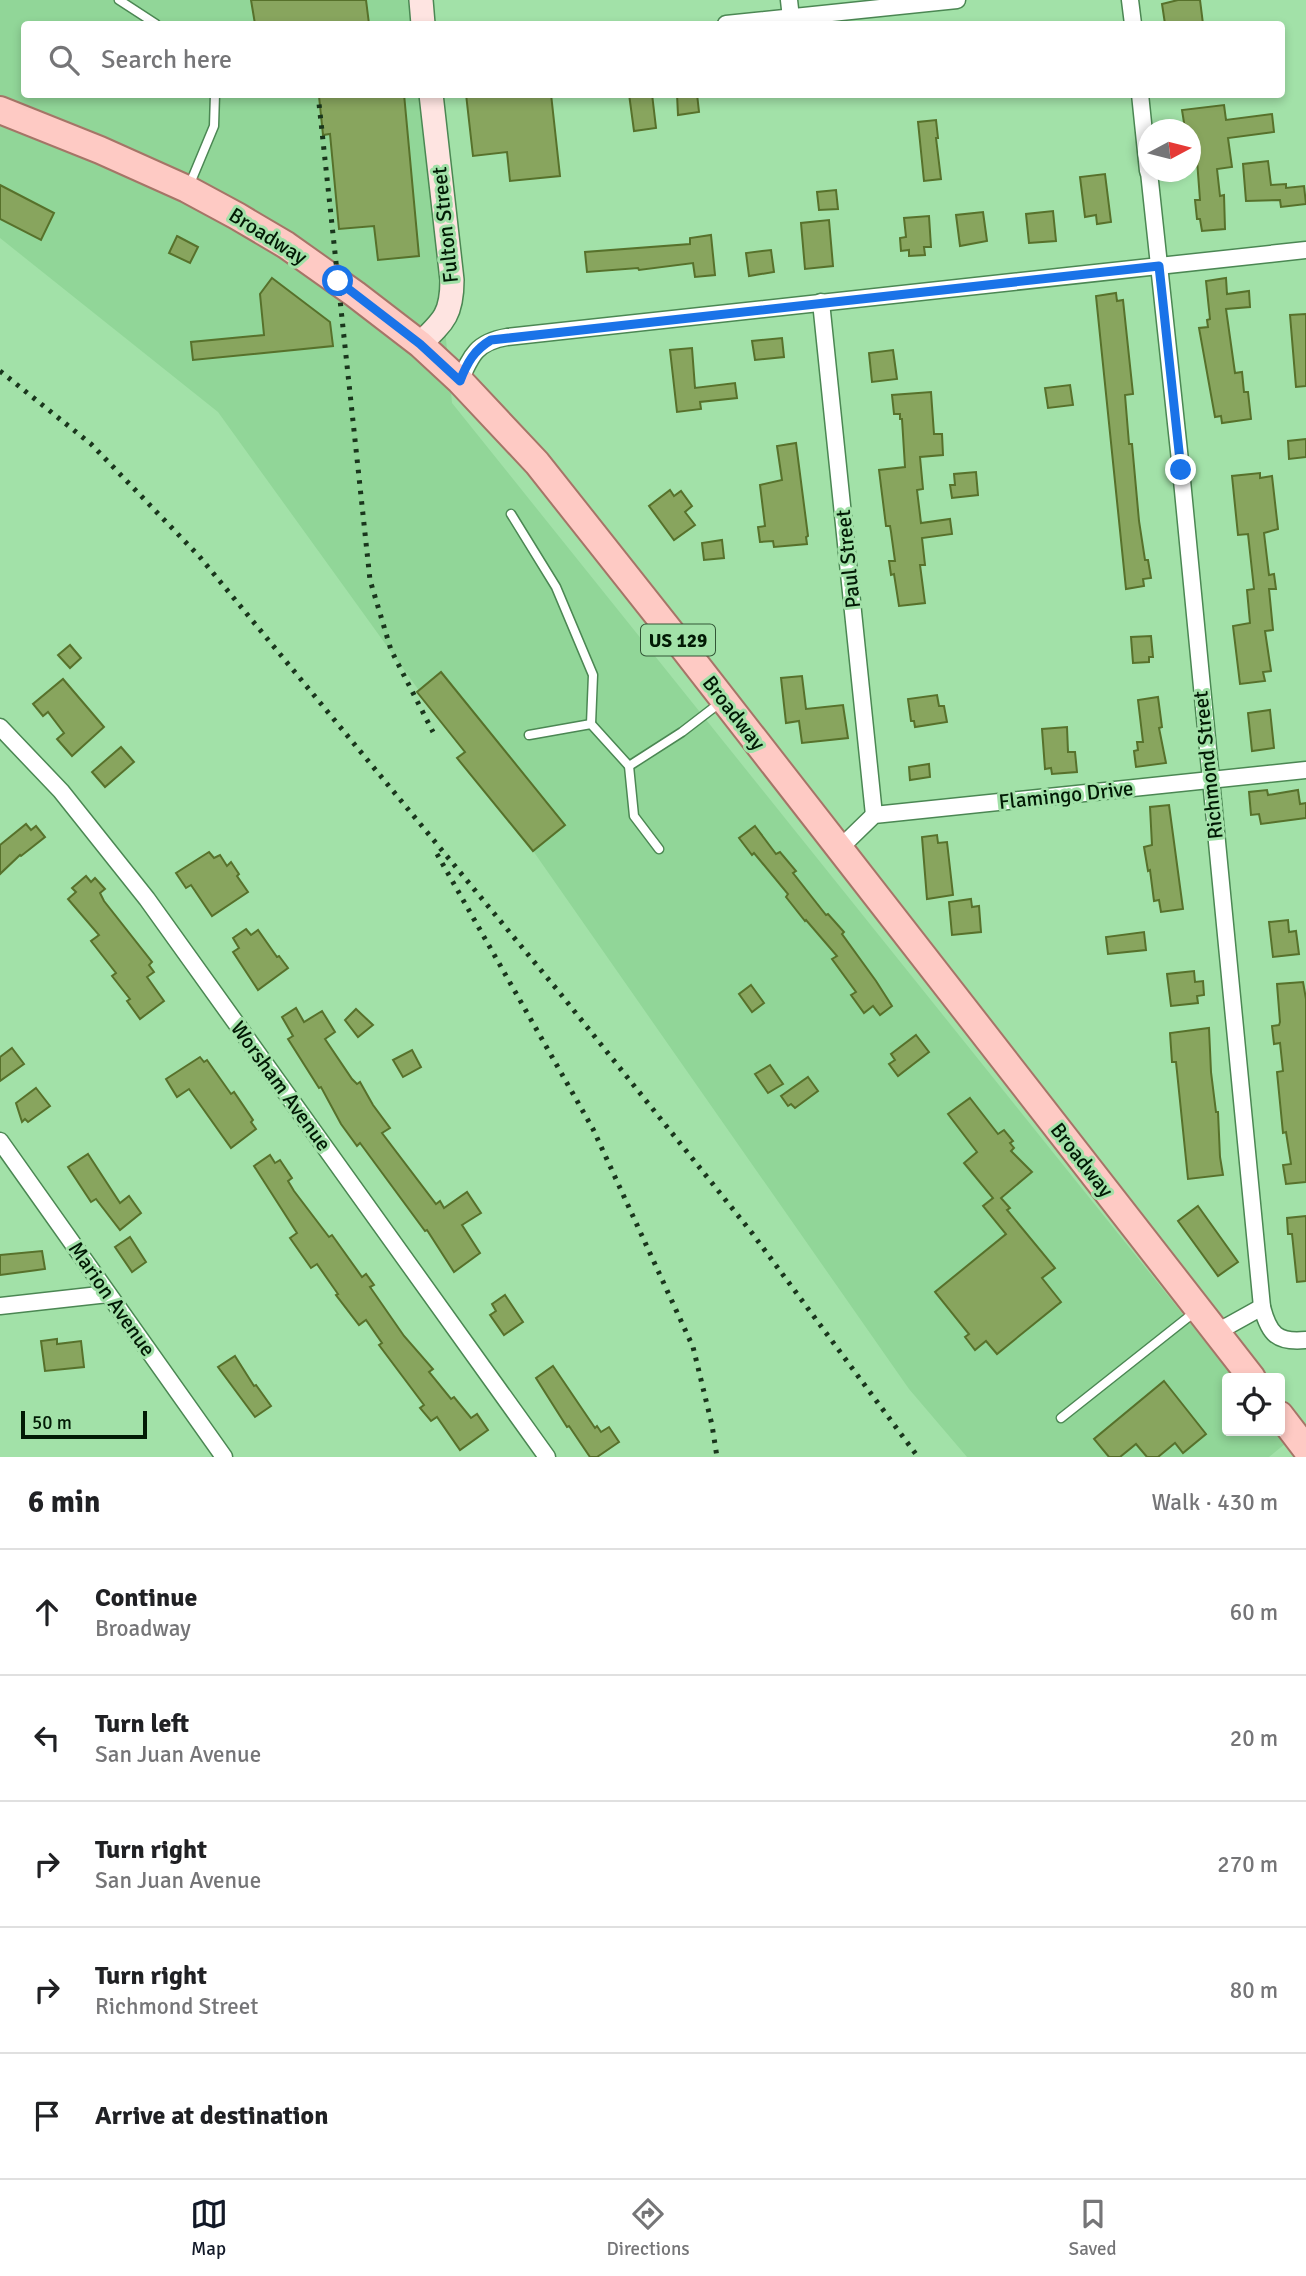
<!DOCTYPE html>
<meta charset="utf-8">
<style>
body{margin:0;font-family:Signika,sans-serif;background:#f6f6f6;color:#202124}
.controls{position:absolute;right:21px;bottom:21px;display:grid;overflow:hidden;border-radius:7px;box-shadow:0 4px 10px #0003}
.controls button{width:63px;height:63px;display:grid;place-items:center;padding:0;border:0;border-bottom:2px solid #e0e0e0;background:#fff;color:#202124;font:35px sans-serif}
.compass{position:absolute;left:1138px;top:119px;width:63px;height:63px;border-radius:50%;background:#fff;box-shadow:0 4px 10px #0003;rotate:83deg}
.scale{position:absolute;left:21px;bottom:18px;width:126px;box-sizing:border-box;padding-left:7px;border:4px solid #021a05;border-top:0;font-size:19px;line-height:24px;white-space:nowrap;color:#021a05;-webkit-text-stroke:5px #a2e1a8;paint-order:stroke}
.stop{position:absolute;width:21px;height:21px;margin:-16px;border:5px solid #1a73e8;border-radius:50%;background:#fff}
.stop.end{background:#1a73e8;border-color:#fff;box-shadow:0 2px 7px #0008}
.list{margin:0;padding:0;list-style:none}
h2{display:flex;justify-content:space-between;align-items:center;height:91px;margin:0;padding:0 28px;font-size:30px}
h2 small{font-size:23px;font-weight:400;color:#757577}
.list li{display:grid;grid-template-columns:46px 1fr auto;gap:21px;align-items:center;box-sizing:border-box;height:126px;padding:0 28px;border-top:2px solid #e0e0e0}
.list b{display:block;font-size:26px;white-space:nowrap}
.list p{margin:0;font-size:23px;white-space:nowrap;color:#757577}
.list em{font-size:23px;font-style:normal;color:#757577}
.icon{flex:none;width:38px;height:38px;fill:none;stroke:currentColor;stroke-width:2;stroke-linecap:round;stroke-linejoin:round}
.map{position:relative;flex:none;width:1306px;height:1457px;overflow:hidden}
.search{position:absolute;background:#fff;box-shadow:0 4px 10px #0003;left:21px;right:21px;top:21px;height:77px;display:flex;align-items:center;gap:18px;box-sizing:border-box;padding:0 24px;border-radius:7px;color:#757577;font-size:26px}
.sheet{height:721px;background:#fff}
nav{display:flex;justify-content:space-around;align-items:center;box-sizing:border-box;height:98px;border-top:2px solid #e0e0e0;background:#fff;font-size:19px;color:#757577}
nav a{display:grid;justify-items:center;gap:4px}
nav .on{color:#111827}
.map>svg:first-child{display:block}
</style>
<div class="map">
<svg width="1306" height="1457" viewBox="0 0 1306 1457">
<rect width="100%" height="100%" fill="#a2e1a8"/>
<polygon fill="#91d698" points="0,0 414,0 416,24 24,24 24,94 423,95 452,403 1234,1378 1227,1378 1227,1431 1276,1431 1286,1443 1269,1457 967,1457 909,1389 480,775 218,412 0,238"/>
<g fill="#88a55e" stroke="#57712b" stroke-width="2">
<polygon points="251,0 366,0 369,24 255,24"/>
<polygon points="1178,0 1200,0 1203,24 1165,24 1162,4"/>
<polygon points="331,94 404,94 419,256 378,260 374,226 339,229 330,134 323,135 319,96"/>
<polygon points="466,94 551,94 560,176 510,181 507,152 473,156"/>
<polygon points="629,94 652,94 656,128 634,131"/>
<polygon points="677,94 697,94 699,112 678,115"/>
<polygon points="1224,105 1226,120 1272,114 1274,132 1228,138 1232,167 1217,169 1220,196 1224,195 1225,229 1202,231 1200,219 1197,219 1195,200 1200,200 1197,160 1193,160 1191,130 1185,129 1182,110"/>
<polygon points="936,120 938,138 936,138 941,179 924,181 918,122"/>
<polygon points="1268,161 1271,185 1286,184 1286,188 1304,186 1306,204 1281,207 1280,200 1246,201 1243,164"/>
<polygon points="1105,174 1111,222 1097,224 1096,215 1085,217 1080,177"/>
<polygon points="0,185 54,213 41,240 0,219"/>
<polygon points="836,190 838,209 819,210 817,192"/>
<polygon points="1053,211 1056,241 1029,243 1026,214"/>
<polygon points="983,212 987,241 960,246 956,215"/>
<polygon points="929,216 931,247 924,247 925,255 909,256 909,250 901,251 900,238 906,237 904,218"/>
<polygon points="829,220 833,266 805,269 801,223"/>
<polygon points="711,235 715,275 695,277 693,263 639,270 638,268 587,272 585,252 690,244 690,238"/>
<polygon points="177,236 198,247 190,263 169,253"/>
<polygon points="771,250 774,272 749,276 746,253"/>
<polygon points="272,278 330,322 333,346 193,360 191,342 264,335 260,294"/>
<polygon points="1226,278 1227,294 1249,291 1250,307 1226,309 1235,373 1242,372 1244,392 1248,392 1251,419 1222,423 1221,416 1215,417 1199,328 1208,327 1207,320 1210,319 1206,281"/>
<polygon points="1116,293 1117,301 1123,300 1133,394 1125,395 1129,444 1132,444 1139,521 1145,560 1148,560 1151,578 1143,579 1144,586 1126,589 1096,296"/>
<polygon points="1306,314 1306,386 1296,387 1290,315"/>
<polygon points="782,338 784,357 755,360 752,341"/>
<polygon points="692,348 695,388 735,383 737,398 700,402 701,409 677,412 670,350"/>
<polygon points="893,350 897,379 872,382 869,353"/>
<polygon points="1070,385 1073,405 1048,408 1045,388"/>
<polygon points="931,392 934,434 942,434 943,455 920,457 923,489 917,490 921,523 950,519 952,534 922,538 925,565 920,565 925,603 899,606 894,574 891,575 889,561 895,561 891,532 890,526 886,526 879,470 905,467 902,419 900,419 900,414 894,414 892,395"/>
<polygon points="1306,439 1306,457 1289,459 1288,441"/>
<polygon points="796,443 808,536 806,537 807,544 774,547 773,541 760,542 758,527 765,526 760,485 782,480 777,446"/>
<polygon points="976,472 978,495 952,498 950,485 955,485 954,474"/>
<polygon points="1260,473 1260,478 1272,476 1278,529 1264,533 1269,575 1274,574 1276,589 1269,589 1273,630 1265,631 1271,671 1263,672 1265,681 1240,684 1233,626 1250,623 1247,590 1254,589 1248,534 1238,535 1232,476"/>
<polygon points="670,490 674,496 681,491 692,506 685,512 695,525 674,540 649,506"/>
<polygon points="722,540 724,558 704,560 702,543"/>
<polygon points="1151,636 1153,657 1149,657 1149,662 1133,663 1131,637"/>
<polygon points="70,645 81,658 70,668 58,655"/>
<polygon points="441,672 565,825 533,851 457,758 465,752 417,692"/>
<polygon points="802,676 806,709 843,705 848,738 802,743 799,721 786,723 781,678"/>
<polygon points="63,679 104,727 72,756 57,739 64,733 48,712 43,716 33,704"/>
<polygon points="937,695 939,706 944,706 947,722 915,727 914,721 911,721 908,699"/>
<polygon points="1158,697 1162,727 1159,728 1166,763 1136,767 1134,751 1138,750 1137,742 1143,742 1138,700"/>
<polygon points="1270,710 1274,748 1252,751 1248,713"/>
<polygon points="1067,727 1068,752 1075,752 1077,772 1052,774 1051,768 1045,769 1042,729"/>
<polygon points="121,747 134,762 105,787 92,772"/>
<polygon points="929,764 930,777 910,780 909,767"/>
<polygon points="1267,790 1268,795 1298,790 1300,804 1306,803 1306,818 1261,824 1259,814 1251,815 1249,792"/>
<polygon points="1169,805 1183,909 1161,912 1159,900 1154,901 1150,870 1148,871 1144,847 1152,845 1150,807"/>
<polygon points="26,824 31,830 36,826 45,837 21,856 20,855 0,874 0,845"/>
<polygon points="755,826 776,854 780,852 796,871 793,873 826,915 828,914 844,932 842,934 876,981 892,1006 880,1015 873,1006 864,1013 851,995 856,992 832,959 837,956 806,920 805,921 786,897 788,894 754,853 752,855 739,838"/>
<polygon points="937,835 938,843 947,842 953,895 927,899 922,837"/>
<polygon points="209,852 214,858 220,855 227,866 231,862 239,874 237,876 248,892 212,916 191,885 186,888 176,873"/>
<polygon points="86,876 91,882 95,878 105,889 100,893 104,901 152,962 149,965 154,972 147,977 164,1001 140,1019 127,1001 130,999 112,976 116,973 91,941 99,935 68,899 76,892 72,888"/>
<polygon points="971,899 972,907 979,906 981,932 952,935 949,902"/>
<polygon points="1288,920 1289,932 1296,931 1299,954 1273,957 1269,922"/>
<polygon points="246,929 251,935 258,930 277,957 279,956 288,968 258,990 233,952 239,948 233,938"/>
<polygon points="1144,932 1146,950 1108,954 1106,937"/>
<polygon points="1194,971 1195,982 1203,981 1204,995 1197,996 1198,1003 1171,1006 1167,974"/>
<polygon points="1303,982 1306,999 1306,1182 1286,1184 1283,1165 1291,1164 1286,1132 1283,1133 1277,1072 1283,1071 1280,1043 1274,1044 1272,1026 1279,1025 1280,1022 1277,984"/>
<polygon points="751,985 764,1003 752,1012 739,994"/>
<polygon points="296,1008 304,1022 322,1011 335,1032 325,1039 352,1079 357,1084 360,1082 373,1105 390,1128 382,1133 436,1204 440,1201 444,1208 467,1192 481,1213 462,1225 480,1253 454,1272 427,1230 425,1231 363,1147 360,1143 357,1146 341,1124 321,1087 319,1088 288,1039 293,1036 282,1017"/>
<polygon points="356,1009 373,1025 358,1037 345,1020"/>
<polygon points="1209,1028 1211,1072 1216,1112 1218,1112 1220,1157 1223,1175 1188,1179 1176,1062 1172,1062 1170,1033"/>
<polygon points="916,1035 929,1052 898,1076 889,1064 895,1060 891,1054"/>
<polygon points="12,1048 24,1064 0,1081 0,1057"/>
<polygon points="412,1050 421,1067 403,1077 393,1060"/>
<polygon points="200,1057 204,1062 207,1060 231,1094 234,1092 253,1120 251,1122 256,1129 231,1148 189,1089 177,1097 166,1079"/>
<polygon points="770,1065 783,1084 768,1093 755,1074"/>
<polygon points="808,1077 818,1091 795,1108 791,1104 788,1106 781,1096"/>
<polygon points="36,1088 50,1106 28,1122 25,1119 22,1122 16,1103"/>
<polygon points="970,1098 998,1134 1004,1130 1013,1141 1010,1143 1014,1148 1011,1151 1032,1172 1001,1198 1010,1208 1007,1210 1055,1268 1042,1278 1061,1302 997,1354 986,1341 975,1350 965,1337 969,1334 935,1292 1006,1234 983,1206 993,1198 964,1163 977,1152 948,1114"/>
<polygon points="88,1154 120,1203 129,1196 141,1213 120,1230 96,1199 91,1202 68,1167"/>
<polygon points="270,1155 275,1163 280,1160 292,1178 288,1181 294,1191 329,1237 332,1235 362,1277 366,1274 374,1285 370,1287 404,1336 433,1369 429,1372 451,1399 454,1397 471,1418 477,1414 488,1430 460,1450 437,1417 431,1421 420,1408 424,1405 379,1345 382,1343 366,1320 359,1325 336,1295 338,1294 317,1264 311,1268 290,1238 297,1233 254,1166"/>
<polygon points="1198,1206 1238,1262 1218,1276 1178,1221"/>
<polygon points="1306,1216 1306,1281 1297,1282 1292,1234 1288,1234 1287,1218"/>
<polygon points="130,1237 146,1262 132,1272 115,1247"/>
<polygon points="42,1251 45,1269 0,1275 0,1255"/>
<polygon points="505,1295 523,1322 504,1335 490,1315 496,1311 492,1304"/>
<polygon points="57,1339 57,1344 81,1341 84,1367 45,1371 41,1341"/>
<polygon points="235,1356 254,1386 256,1385 271,1406 255,1417 218,1367"/>
<polygon points="553,1366 595,1428 597,1426 601,1432 609,1427 619,1442 597,1457 590,1457 569,1426 567,1427 536,1378"/>
<polygon points="1164,1381 1206,1434 1183,1453 1175,1443 1158,1457 1147,1457 1136,1444 1120,1457 1109,1457 1094,1439"/>
</g>
<g fill="none" stroke-linecap="round" stroke-linejoin="round">
<g stroke="#4b8753" stroke-width="11">
<g id="lane">
<polyline points="119,0 156,24"/>
<polyline points="189,186 214,126 215,94"/>
<polyline points="511,514 556,587 593,675 591,724"/>
<polyline points="529,735 591,724 629,766 682,732 721,702"/>
<polyline points="629,766 634,816 659,849"/>
<polyline points="1061,1418 1196,1311"/>
</g>
</g>
<g stroke="#4b8753" stroke-width="19">
<g id="street">
<polyline points="789,0 791,18"/>
<polyline points="1130,0 1133,24"/>
<polyline points="726,24 957,0"/>
<polyline points="1140,94 1148,171"/>
<path d="M1149 172 1181 470 1262 1307C1269 1334 1277 1343 1306 1340"/>
<polyline points="821,302 874,815"/>
<path d="M460 381C471 355 477 342 507 337L1306 250"/>
<polyline points="0,727 61,791 147,899 547,1457"/>
<polyline points="839,849 874,815 1306,770"/>
<polyline points="0,1141 224,1457"/>
<polyline points="0,1306 108,1294"/>
<polyline points="1217,1332 1262,1307"/>
</g>
</g>
<g stroke="#4b8753" stroke-width="26">
<g id="secondary">
<polyline points="421,0 423,24"/>
<path d="M420 344C444 321 452 314 452 280L431 94"/>
</g>
</g>
<g stroke="#a57567" stroke-width="30">
<g id="primary">
<polyline points="0,110 100,150 187,189 237,216 286,245 355,294 420,344 460,381 537,463 674,636 1252,1378"/>
<polyline points="1280,1415 1306,1449"/>
</g>
</g>
<use href="#lane" stroke="#fff" stroke-width="8"/>
<use href="#street" stroke="#fff" stroke-width="16"/>
<use href="#secondary" stroke="#fee4e1" stroke-width="23"/>
<use href="#primary" stroke="#fecac4" stroke-width="26"/>
<g stroke="#19361c" stroke-width="5" stroke-dasharray="3.5 7" stroke-linecap="butt">
<polyline points="318,94 370,580 391,650 433,732"/>
<polyline points="0,371 91,444 199,556 559,992 752,1233 918,1457"/>
<polyline points="437,854 593,1129 693,1347 712,1425 717,1457"/>
</g>
</g>
<g fill="none" stroke-linecap="round" stroke-linejoin="round">
<path stroke="#1a73e8" stroke-width="9" d="M338 281 420 344 460 381C467 363 474 350 491 340L1159 266 1181 470"/>
</g>
<g text-anchor="middle" stroke-width="6" stroke-linejoin="round" paint-order="stroke">
<rect fill="#a2e1a8" stroke="#325636" stroke-width="2" x="641" y="624.5" width="74" height="31" rx="5"/>
<g font-size="19" font-weight="bold" fill="#021a05">
<text x="678" y="647">US 129</text>
</g>
<g font-size="21" fill="#021a05" stroke="#a2e1a8">
<text transform="translate(445 225) rotate(-96)" y="7">Fulton Street</text>
<text transform="translate(268 236) rotate(32)" y="7">Broadway</text>
<text transform="translate(848 559) rotate(-96)" y="7">Paul Street</text>
<text transform="translate(734 713) rotate(52)" y="7">Broadway</text>
<text transform="translate(1208 765) rotate(-96)" y="7">Richmond Street</text>
<text transform="translate(1066 795) rotate(-6)" y="7">Flamingo Drive</text>
<text transform="translate(281 1086) rotate(54)" y="7">Worsham Avenue</text>
<text transform="translate(1082 1160) rotate(52)" y="7">Broadway</text>
<text transform="translate(112 1299) rotate(55)" y="7">Marion Avenue</text>
</g>
</g>
</svg>
<div class="controls">
<button><svg class="icon" aria-label="locate" viewBox="0 0 24 24"><circle cx="12" cy="12" r="6"/><path d="M12 2v4M12 18v4M2 12h4M18 12h4"/></svg></button>
</div>
<svg class="compass" viewBox="-18 -18 36 36"><path d="M0-13l5 13h-10z" fill="#e53935"/><path d="M0 13l5-13h-10z" fill="#757577"/></svg>
<div class="scale">50 m</div>
<div class="stop" style="left:338px;top:281px"></div>
<div class="stop end" style="left:1181px;top:470px"></div>
<div class="search"><svg class="icon" aria-label="search" viewBox="0 0 24 24"><circle cx="10" cy="10" r="6"/><path d="M15 15l6 6"/></svg>Search here</div>
</div>
<section class="sheet">
<h2>6 min<small>Walk · 430 m</small></h2>
<ul class="list">
<li><svg class="icon" aria-label="ahead" viewBox="0 0 24 24"><path d="M12 20V5M6 11l6-6 6 6"/></svg><div><b>Continue</b><p>Broadway</p></div><em>60 m</em></li>
<li><svg class="icon" aria-label="left" viewBox="0 0 24 24"><path d="M17 20v-9H6M10 6l-5 5 5 5"/></svg><div><b>Turn left</b><p>San Juan Avenue</p></div><em>20 m</em></li>
<li><svg class="icon" aria-label="right" viewBox="0 0 24 24"><path d="M7 20v-9h11M14 6l5 5-5 5"/></svg><div><b>Turn right</b><p>San Juan Avenue</p></div><em>270 m</em></li>
<li><svg class="icon" aria-label="right" viewBox="0 0 24 24"><path d="M7 20v-9h11M14 6l5 5-5 5"/></svg><div><b>Turn right</b><p>Richmond Street</p></div><em>80 m</em></li>
<li><svg class="icon" aria-label="arrive" viewBox="0 0 24 24"><path d="M6 21V4h12l-3 4 3 4H6"/></svg><div><b>Arrive at destination</b></div></li>
</ul>
</section>
<nav>
<a class="on"><svg class="icon" aria-label="map" viewBox="0 0 24 24"><path d="M3 6l6-2 6 2 6-2v14l-6 2-6-2-6 2zM9 4v14M15 6v14"/></svg>Map</a>
<a><svg class="icon" aria-label="directions" viewBox="0 0 24 24"><path d="M12 3l9 9-9 9-9-9zM9 14v-3h6M13 9l2 2-2 2"/></svg>Directions</a>
<a><svg class="icon" aria-label="saved" viewBox="0 0 24 24"><path d="M7 4h10v16l-5-4-5 4z"/></svg>Saved</a>
</nav>
